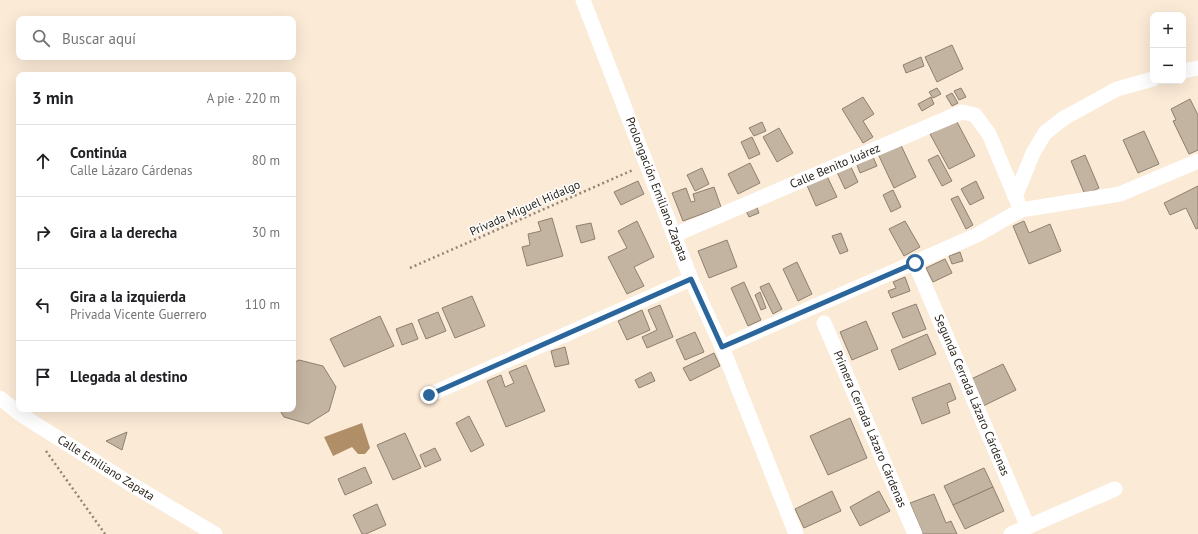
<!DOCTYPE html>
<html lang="es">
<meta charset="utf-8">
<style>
body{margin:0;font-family:"PT Sans",sans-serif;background:#f2f2f2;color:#202124}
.controls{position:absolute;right:12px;top:12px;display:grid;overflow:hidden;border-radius:8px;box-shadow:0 4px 16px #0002}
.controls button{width:36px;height:36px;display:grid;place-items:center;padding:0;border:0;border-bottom:1px solid #e0e0e0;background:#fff;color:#202124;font:20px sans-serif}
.stop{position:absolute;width:12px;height:12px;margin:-9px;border:3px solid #2a659c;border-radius:50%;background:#fff}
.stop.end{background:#2a659c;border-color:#fff;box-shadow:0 1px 4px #0008}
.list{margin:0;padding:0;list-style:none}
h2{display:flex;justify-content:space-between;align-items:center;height:52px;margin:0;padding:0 16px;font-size:17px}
h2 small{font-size:13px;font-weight:400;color:#757577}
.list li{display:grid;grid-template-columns:26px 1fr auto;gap:12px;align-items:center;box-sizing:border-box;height:72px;padding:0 16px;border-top:1px solid #e0e0e0}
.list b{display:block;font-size:15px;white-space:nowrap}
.list p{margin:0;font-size:13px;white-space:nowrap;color:#757577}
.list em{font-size:13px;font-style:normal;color:#757577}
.icon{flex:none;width:22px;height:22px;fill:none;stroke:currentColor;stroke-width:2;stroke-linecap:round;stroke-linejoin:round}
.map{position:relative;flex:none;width:1198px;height:534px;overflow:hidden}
.search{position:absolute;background:#fff;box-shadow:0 4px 16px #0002;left:16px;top:16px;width:280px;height:44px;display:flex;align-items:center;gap:10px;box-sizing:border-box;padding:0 14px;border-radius:8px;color:#757577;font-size:15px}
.panel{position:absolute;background:#fff;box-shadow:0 4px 16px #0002;left:16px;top:72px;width:280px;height:340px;border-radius:8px}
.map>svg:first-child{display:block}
</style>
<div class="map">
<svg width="1198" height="534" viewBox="0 0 1198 534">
<rect width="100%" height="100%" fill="#fbead6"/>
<polygon fill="#b08f68" points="362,423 370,448 365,454 358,454 352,447 333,456 324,437"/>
<g fill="#c3b3a1" stroke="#8f7f6e">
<polygon points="952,45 963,69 937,82 925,57"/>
<polygon points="921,57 924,66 906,73 903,65"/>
<polygon points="937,88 941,94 933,98 929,92"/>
<polygon points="961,88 966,97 959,100 954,91"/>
<polygon points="952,93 958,103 952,106 946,96"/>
<polygon points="863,97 874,114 863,121 873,137 863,143 842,109"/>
<polygon points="931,97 934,104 922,111 918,104"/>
<polygon points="1190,99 1198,115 1198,150 1189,154 1173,121 1176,120 1171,109"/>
<polygon points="956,120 975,156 949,169 930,134"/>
<polygon points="762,122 766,131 754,136 749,128"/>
<polygon points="779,128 793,153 777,162 763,137"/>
<polygon points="1144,131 1159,164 1138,173 1123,140"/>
<polygon points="752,137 760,154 749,159 741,142"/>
<polygon points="900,143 916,177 894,188 878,154"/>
<polygon points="938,155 952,181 942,186 928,160"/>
<polygon points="1085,155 1099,188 1085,195 1071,161"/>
<polygon points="873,157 877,166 860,173 857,165"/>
<polygon points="750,163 760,183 738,194 728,174"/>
<polygon points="849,163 858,182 845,189 836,170"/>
<polygon points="702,168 709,184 695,191 687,175"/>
<polygon points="826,174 837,197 816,206 806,183"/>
<polygon points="638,181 644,194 621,205 614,192"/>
<polygon points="976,181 984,198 970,205 961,189"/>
<polygon points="1198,186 1198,228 1196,229 1186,208 1170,215 1164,203"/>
<polygon points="714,187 721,207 683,221 672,193 686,188 691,202 695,201 693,194"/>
<polygon points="893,190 901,207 891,212 883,195"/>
<polygon points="958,196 973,225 966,229 951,199"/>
<polygon points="756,205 759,213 749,217 745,209"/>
<polygon points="552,218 563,256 527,266 522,247 530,245 528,234 541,231 538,222"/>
<polygon points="637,221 654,257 634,267 644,286 627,294 608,257 627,248 618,231"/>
<polygon points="905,221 920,247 904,256 889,229"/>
<polygon points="1024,221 1029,233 1050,224 1061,251 1029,264 1013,226"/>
<polygon points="591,223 595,239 581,243 576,226"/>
<polygon points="841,233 848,251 840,254 832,236"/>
<polygon points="727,240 737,267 709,278 698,251"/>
<polygon points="960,252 963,261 952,264 949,256"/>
<polygon points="945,259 952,273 933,282 926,268"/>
<polygon points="797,262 812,294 798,301 783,269"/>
<polygon points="905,277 910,291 891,298 888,291 896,288 893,282"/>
<polygon points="744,282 761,320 748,326 731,288"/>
<polygon points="769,283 782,309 773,314 760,287"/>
<polygon points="760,292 766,308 761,310 755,295"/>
<polygon points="472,296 485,326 455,338 442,308"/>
<polygon points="916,304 926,329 903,338 892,313"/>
<polygon points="660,305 673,337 647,348 642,337 657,330 648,310"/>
<polygon points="642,310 650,330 627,340 618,321"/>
<polygon points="438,312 446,331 426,339 418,320"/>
<polygon points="380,316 394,346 344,367 330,339"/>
<polygon points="866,321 878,349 852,360 840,332"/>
<polygon points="412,323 418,339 402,345 396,329"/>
<polygon points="695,332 704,352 685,360 676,340"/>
<polygon points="927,334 936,354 899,370 891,350"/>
<polygon points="565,347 569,364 555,367 551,351"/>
<polygon points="714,353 720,366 690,381 683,368"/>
<polygon points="299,360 323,366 336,387 329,411 308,424 284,417 279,409 293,409 293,363"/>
<polygon points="1003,364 1016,390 981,407 969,380"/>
<polygon points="526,365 545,411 506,427 487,381 501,375 505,387 514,383 509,372"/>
<polygon points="651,372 655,381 639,388 635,380"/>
<polygon points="950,383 956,399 947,403 950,413 922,424 912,398"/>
<polygon points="469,416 484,445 471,452 456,423"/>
<polygon points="850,418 867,458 828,475 810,436"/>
<polygon points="127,432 122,450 106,441"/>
<polygon points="405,433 421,468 393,480 377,445"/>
<polygon points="435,448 441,460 425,467 420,455"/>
<polygon points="365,467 372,483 345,495 338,479"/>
<polygon points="984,468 993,487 953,505 944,486"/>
<polygon points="993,487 1004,511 965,529 953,505"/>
<polygon points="832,491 841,511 804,528 795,509"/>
<polygon points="879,491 890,511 860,526 850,507"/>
<polygon points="934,494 946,523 951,521 957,534 923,534 910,503"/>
<polygon points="377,504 386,525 366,534 362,534 353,515"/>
</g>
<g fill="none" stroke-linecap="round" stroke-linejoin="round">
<g stroke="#918577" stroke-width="2.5" stroke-dasharray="2 3" stroke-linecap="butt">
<polyline points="410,268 633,170"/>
<polyline points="46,451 105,534"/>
</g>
<g stroke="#fff" stroke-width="15">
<polyline points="583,0 691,279 722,347 796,534"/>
<polyline points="1183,71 1198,68"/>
<polyline points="1015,197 1033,153 1045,133 1064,118 1117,89 1153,79"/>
<polyline points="674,235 962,112 975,115 989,134 1021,210"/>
<polyline points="915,263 1028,527"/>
<polyline points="824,323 915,534"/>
<polyline points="722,347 977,235 1021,210 1120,194 1198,161"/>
<polyline points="429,395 691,279"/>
<polyline points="0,398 20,414 129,483 215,534"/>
<polyline points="1011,534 1115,489"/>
</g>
</g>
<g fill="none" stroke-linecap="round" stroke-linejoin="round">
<polyline stroke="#2a659c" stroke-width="5" points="429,395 691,279 722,347 915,263"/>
</g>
<g text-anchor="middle" stroke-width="3" stroke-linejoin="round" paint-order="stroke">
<g font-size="12" fill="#231d16" stroke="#fff">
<text transform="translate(835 166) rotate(-23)" y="4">Calle Benito Juárez</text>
<text transform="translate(657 189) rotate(69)" y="4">Prolongación Emiliano Zapata</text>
<text transform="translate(525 208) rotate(-24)" y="4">Privada Miguel Hidalgo</text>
<text transform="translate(972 395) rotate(67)" y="4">Segunda Cerrada Lázaro Cárdenas</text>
<text transform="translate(870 429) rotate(67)" y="4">Primera Cerrada Lázaro Cárdenas</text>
<text transform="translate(106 468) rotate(32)" y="4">Calle Emiliano Zapata</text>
</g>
</g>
</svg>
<div class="controls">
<button>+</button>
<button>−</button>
</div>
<div class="stop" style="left:915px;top:263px"></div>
<div class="stop end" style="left:429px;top:395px"></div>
<div class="search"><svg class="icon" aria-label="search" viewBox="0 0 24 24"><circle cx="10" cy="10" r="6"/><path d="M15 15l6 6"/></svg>Buscar aquí</div>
<section class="panel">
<h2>3 min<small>A pie · 220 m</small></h2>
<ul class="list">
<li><svg class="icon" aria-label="ahead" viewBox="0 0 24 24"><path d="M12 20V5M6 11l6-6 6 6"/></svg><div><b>Continúa</b><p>Calle Lázaro Cárdenas</p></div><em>80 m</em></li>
<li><svg class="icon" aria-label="right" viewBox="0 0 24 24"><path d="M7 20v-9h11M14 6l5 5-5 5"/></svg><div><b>Gira a la derecha</b></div><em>30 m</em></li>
<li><svg class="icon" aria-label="left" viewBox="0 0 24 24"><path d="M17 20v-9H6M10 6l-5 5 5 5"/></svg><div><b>Gira a la izquierda</b><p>Privada Vicente Guerrero</p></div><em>110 m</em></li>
<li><svg class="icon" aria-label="arrive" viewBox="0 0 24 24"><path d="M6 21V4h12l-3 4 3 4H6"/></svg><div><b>Llegada al destino</b></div></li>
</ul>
</section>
</div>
